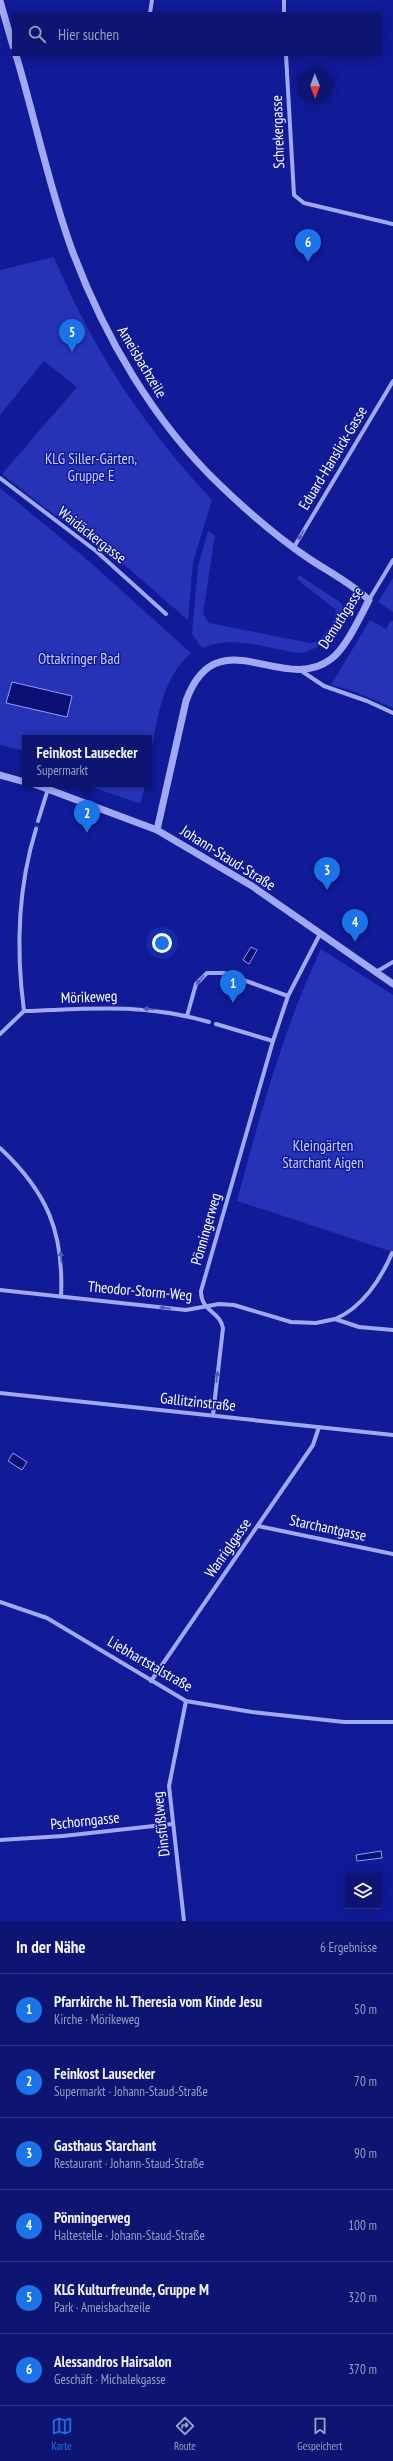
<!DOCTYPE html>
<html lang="de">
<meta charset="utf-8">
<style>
body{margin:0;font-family:"PT Sans Narrow",sans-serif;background:#161d76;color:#f1f3f6}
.controls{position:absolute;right:12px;bottom:12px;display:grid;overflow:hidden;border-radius:0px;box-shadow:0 2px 10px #0003}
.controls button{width:36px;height:36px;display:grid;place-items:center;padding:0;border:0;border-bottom:1px solid #2d3384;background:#0d1471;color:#f1f3f6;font:20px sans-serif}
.compass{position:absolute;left:297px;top:68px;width:36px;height:36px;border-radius:50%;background:#0d1471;box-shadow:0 2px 10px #0003;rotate:179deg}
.you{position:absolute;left:162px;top:943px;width:14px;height:14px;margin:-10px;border:3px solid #fff;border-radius:50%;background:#1a73e8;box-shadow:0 0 0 6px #1a73e833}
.badge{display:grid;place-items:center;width:26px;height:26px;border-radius:50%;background:#1a73e8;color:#fff;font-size:13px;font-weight:700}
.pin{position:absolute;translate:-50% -33px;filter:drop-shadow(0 1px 2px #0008)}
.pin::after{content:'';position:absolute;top:21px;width:14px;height:12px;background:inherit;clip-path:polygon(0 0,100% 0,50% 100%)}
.popup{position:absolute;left:22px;top:735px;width:130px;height:52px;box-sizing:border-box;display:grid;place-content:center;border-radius:0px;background:#0d1471;filter:drop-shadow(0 1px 3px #0005);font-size:13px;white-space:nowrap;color:#9a9ec3}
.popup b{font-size:15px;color:#f1f3f6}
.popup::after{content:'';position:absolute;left:50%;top:100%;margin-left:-8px;border:8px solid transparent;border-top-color:#0d1471}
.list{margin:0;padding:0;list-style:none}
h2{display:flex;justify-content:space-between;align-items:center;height:52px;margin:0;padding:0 16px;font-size:17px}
h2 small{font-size:13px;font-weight:400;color:#9a9ec3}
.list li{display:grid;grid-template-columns:26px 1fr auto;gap:12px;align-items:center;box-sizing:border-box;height:72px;padding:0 16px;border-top:1px solid #2d3384}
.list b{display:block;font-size:15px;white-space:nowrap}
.list p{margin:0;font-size:13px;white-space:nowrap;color:#9a9ec3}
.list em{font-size:13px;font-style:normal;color:#9a9ec3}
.icon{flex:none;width:22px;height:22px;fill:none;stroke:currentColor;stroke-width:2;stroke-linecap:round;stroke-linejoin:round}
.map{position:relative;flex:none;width:393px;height:1921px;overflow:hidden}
.search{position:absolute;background:#0d1471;box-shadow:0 2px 10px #0003;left:12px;right:12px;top:12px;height:44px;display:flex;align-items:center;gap:10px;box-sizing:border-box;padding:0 14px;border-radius:0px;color:#9a9ec3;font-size:15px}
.sheet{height:484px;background:#0d1471}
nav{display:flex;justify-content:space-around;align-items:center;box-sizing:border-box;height:56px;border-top:1px solid #2d3384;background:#0d1471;font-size:11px;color:#9a9ec3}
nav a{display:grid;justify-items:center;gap:2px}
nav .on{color:#1a73e8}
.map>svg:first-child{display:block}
</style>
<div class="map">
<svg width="393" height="1921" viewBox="0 0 393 1921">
<rect width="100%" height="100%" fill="#111a97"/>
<g fill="#2633b7">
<path d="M54 257C93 350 143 426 212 500L193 562 188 620 114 556 44 507 2 474 77 387 44 361 0 415V270Z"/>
<path d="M0 488 83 556 191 653C159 681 157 725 149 764V738H25V751L0 745Z"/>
<path d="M208 531 215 535 203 614 209 623 310 643 319 641 333 623 336 610 297 579 299 575 340 602 343 607C335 630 326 648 301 653 264 649 238 634 202 648L192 634 198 566Z"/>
<polygon points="393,578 393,612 378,602"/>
<polygon points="370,620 386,629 391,620 393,621 393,708 353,691 331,685"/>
<polygon points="83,784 145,784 141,802 138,803"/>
<path d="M321 949 393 995V1252L237 1201C260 1115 283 1029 321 949Z"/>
</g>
<g fill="#0a1073" stroke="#929cf7">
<polygon points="12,682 72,696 67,717 6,703"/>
<polygon points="251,947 257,950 249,964 243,960"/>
<polygon points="13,1453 27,1462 22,1470 8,1461"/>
<polygon points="381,1851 382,1858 357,1861 356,1855"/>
</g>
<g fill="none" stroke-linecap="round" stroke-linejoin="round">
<polyline stroke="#353ca7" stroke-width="4" stroke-dasharray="4 2" stroke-linecap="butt" points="36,829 38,821"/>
<g stroke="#a1a8f4" stroke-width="4">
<polyline points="284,0 284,13"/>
<polyline points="150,13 152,0"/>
<polyline points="286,55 294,195 304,203 393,224"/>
<polyline points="0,478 96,551 166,614"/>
<polyline points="294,547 393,381"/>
<polyline points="369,600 393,560"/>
<polyline points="300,670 324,686 367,701 393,713"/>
<polyline points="38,821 48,789"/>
<polyline points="376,972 393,962"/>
<path d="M24 1011C16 951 18 887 36 829"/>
<polyline points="187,1016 196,984 207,973 224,973 288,996"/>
<polyline points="216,1024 273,1041"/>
<path d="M0 1034 24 1011C91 1009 143 1003 209 1022"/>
<path d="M0 1148C47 1192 64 1232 61 1296"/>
<polyline points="0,1290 186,1310 219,1304 234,1305 291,1322 316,1323 335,1319 359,1327 393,1330"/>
<path d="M335 1319C362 1308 381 1279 392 1253"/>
<polyline points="0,1393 393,1435"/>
<path d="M213 1415 223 1328C220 1311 201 1312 201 1291L273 1041 288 996 320 934"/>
<polyline points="258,1526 393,1554"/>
<polyline points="0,1602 47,1618 186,1701 252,1712 344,1722 393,1722"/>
<polyline points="151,1681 313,1445 319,1427"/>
<polyline points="0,1840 63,1836 172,1824"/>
<polyline points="184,1921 169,1786 186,1701"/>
</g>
<g stroke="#a1a8f4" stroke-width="7">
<polyline points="0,1 13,46"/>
<path d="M16 55C35 118 49 188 72 250 104 336 153 421 220 485 247 511 277 537 308 558 329 572 351 583 369 600 360 617 346 648 331 659 283 696 216 616 186 701L157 830"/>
<polyline points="0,775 25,782"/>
<polyline points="34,784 157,830 252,886 393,984"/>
</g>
</g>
<defs><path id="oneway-solid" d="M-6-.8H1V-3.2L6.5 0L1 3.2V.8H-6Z"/></defs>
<g fill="#525ac1">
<use href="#oneway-solid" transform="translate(301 535) rotate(121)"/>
<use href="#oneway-solid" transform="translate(200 980) rotate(131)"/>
<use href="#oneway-solid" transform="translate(149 1009) rotate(-175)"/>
<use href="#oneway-solid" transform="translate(61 1257) rotate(-95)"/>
<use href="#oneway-solid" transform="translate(165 1308) rotate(-174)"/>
<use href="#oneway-solid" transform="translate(217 1377) rotate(-83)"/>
</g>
<g text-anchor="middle" stroke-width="3" stroke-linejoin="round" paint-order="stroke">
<g font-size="15" fill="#fff" stroke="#111a97">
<text transform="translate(278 132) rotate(-92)" y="5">Schrekergasse</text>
<text transform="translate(142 362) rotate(59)" y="5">Ameisbachzeile</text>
<text transform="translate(333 458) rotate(-59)" y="5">Eduard-Hanslick-Gasse</text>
<text transform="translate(92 535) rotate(38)" y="5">Waidäckergasse</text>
<text transform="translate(341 618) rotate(-57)" y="5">Demuthgasse</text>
<text transform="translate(228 858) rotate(32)" y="5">Johann-Staud-Straße</text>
<text transform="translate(89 997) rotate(-2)" y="5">Mörikeweg</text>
<text transform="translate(206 1229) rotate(-74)" y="5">Pönningerweg</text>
<text transform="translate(140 1291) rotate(5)" y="5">Theodor-Storm-Weg</text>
<text transform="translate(198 1402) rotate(6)" y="5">Gallitzinstraße</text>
<text transform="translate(328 1528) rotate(12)" y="5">Starchantgasse</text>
<text transform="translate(228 1548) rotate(-55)" y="5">Wanriglgasse</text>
<text transform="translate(150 1664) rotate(30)" y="5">Liebhartstalstraße</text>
<text transform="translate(85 1821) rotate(-6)" y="5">Pschorngasse</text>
<text transform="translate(161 1824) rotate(-96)" y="5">Dinsfüßlweg</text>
</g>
<g font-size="15" fill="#c9cefe" stroke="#111a97">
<text x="91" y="464">KLG Siller-Gärten,<tspan x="91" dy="17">Gruppe E</tspan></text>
<text x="79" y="664">Ottakringer Bad</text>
<text x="323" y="1151">Kleingärten<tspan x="323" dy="17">Starchant Aigen</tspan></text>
</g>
</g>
</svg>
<div class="controls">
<button><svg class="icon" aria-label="layers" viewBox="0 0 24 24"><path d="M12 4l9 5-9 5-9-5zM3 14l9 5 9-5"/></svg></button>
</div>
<svg class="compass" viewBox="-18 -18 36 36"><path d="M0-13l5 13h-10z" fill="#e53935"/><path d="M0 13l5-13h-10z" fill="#9a9ec3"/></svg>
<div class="you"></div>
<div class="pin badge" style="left:233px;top:1003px">1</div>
<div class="pin badge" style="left:87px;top:833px">2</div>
<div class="popup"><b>Feinkost Lausecker</b>Supermarkt</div>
<div class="pin badge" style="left:327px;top:890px">3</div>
<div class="pin badge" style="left:355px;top:942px">4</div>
<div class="pin badge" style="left:72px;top:352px">5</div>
<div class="pin badge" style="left:308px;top:262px">6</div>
<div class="search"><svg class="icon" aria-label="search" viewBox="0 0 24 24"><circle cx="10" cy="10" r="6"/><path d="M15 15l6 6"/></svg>Hier suchen</div>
</div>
<section class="sheet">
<h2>In der Nähe<small>6 Ergebnisse</small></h2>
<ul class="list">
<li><span class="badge">1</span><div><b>Pfarrkirche hl. Theresia vom Kinde Jesu</b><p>Kirche · Mörikeweg</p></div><em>50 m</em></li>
<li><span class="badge">2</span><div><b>Feinkost Lausecker</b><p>Supermarkt · Johann-Staud-Straße</p></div><em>70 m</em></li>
<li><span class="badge">3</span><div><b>Gasthaus Starchant</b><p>Restaurant · Johann-Staud-Straße</p></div><em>90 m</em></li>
<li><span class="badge">4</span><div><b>Pönningerweg</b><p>Haltestelle · Johann-Staud-Straße</p></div><em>100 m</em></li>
<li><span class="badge">5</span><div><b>KLG Kulturfreunde, Gruppe M</b><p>Park · Ameisbachzeile</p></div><em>320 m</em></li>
<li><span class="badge">6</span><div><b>Alessandros Hairsalon</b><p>Geschäft · Michalekgasse</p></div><em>370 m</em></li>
</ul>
</section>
<nav>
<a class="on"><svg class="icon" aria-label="map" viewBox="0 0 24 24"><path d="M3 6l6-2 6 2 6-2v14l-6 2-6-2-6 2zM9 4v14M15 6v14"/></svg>Karte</a>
<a><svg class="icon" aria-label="directions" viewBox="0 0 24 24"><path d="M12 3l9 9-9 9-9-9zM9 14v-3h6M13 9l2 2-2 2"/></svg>Route</a>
<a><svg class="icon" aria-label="saved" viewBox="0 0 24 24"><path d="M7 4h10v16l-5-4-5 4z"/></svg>Gespeichert</a>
</nav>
